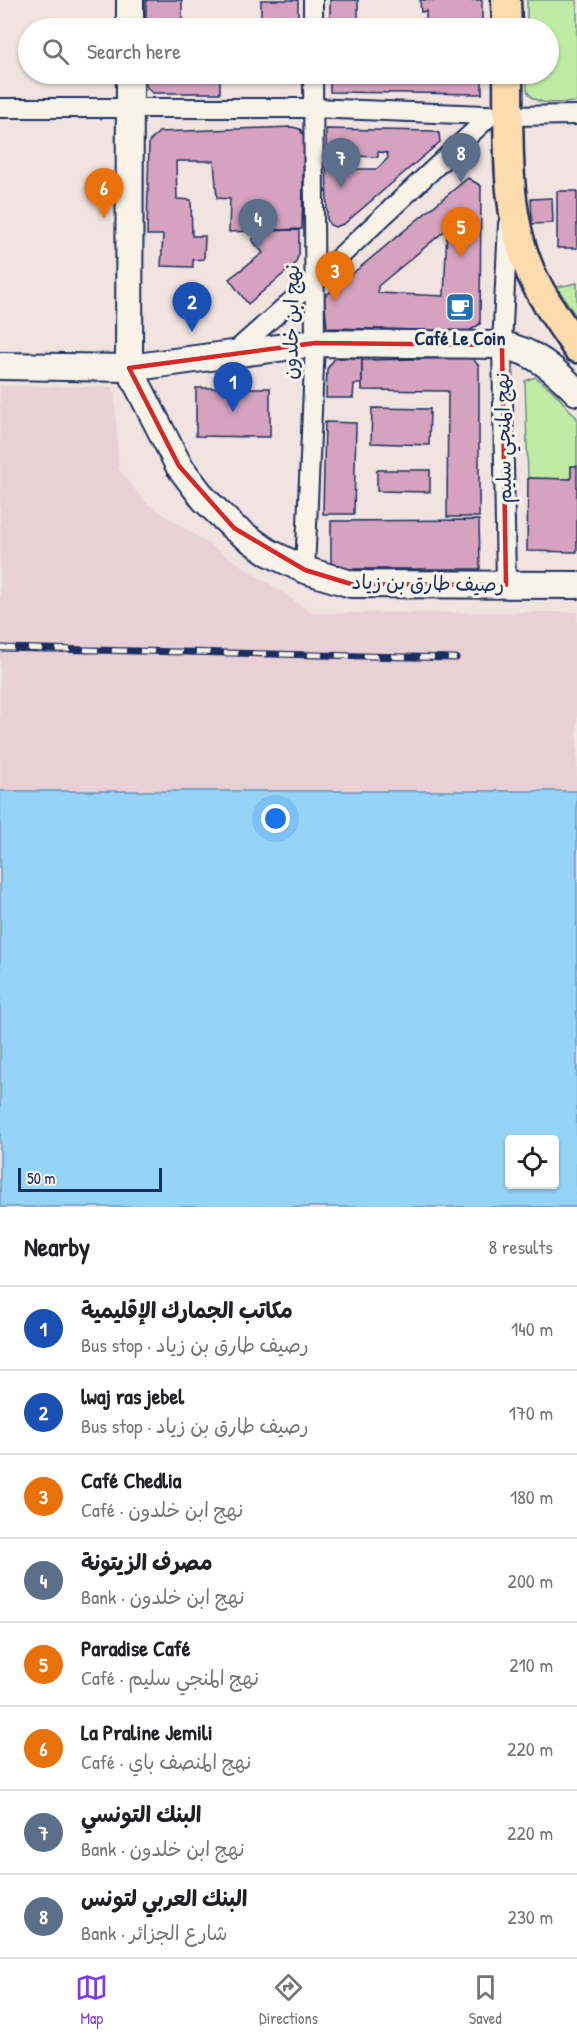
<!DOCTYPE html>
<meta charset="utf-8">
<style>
body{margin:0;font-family:"Patrick Hand","Playpen Sans Arabic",sans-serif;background:#f2f2f2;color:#202124}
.controls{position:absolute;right:18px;bottom:18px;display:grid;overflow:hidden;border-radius:6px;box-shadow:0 2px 4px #0004}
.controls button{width:54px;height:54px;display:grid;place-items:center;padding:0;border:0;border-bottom:2px solid #e0e0e0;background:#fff;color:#202124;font:30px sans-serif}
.scale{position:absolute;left:18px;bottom:15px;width:144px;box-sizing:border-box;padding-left:6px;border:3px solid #1b2f5e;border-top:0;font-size:16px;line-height:21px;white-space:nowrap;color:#1b2f5e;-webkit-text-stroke:4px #f7f3e8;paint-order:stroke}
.you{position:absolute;left:276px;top:819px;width:21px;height:21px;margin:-15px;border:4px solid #fff;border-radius:50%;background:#1a73e8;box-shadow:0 0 0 9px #1a73e833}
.badge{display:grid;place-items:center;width:39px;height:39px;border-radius:50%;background:#7c3aed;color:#fff;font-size:20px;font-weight:700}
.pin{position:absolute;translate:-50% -50px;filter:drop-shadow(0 2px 3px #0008)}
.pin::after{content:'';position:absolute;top:32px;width:21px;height:18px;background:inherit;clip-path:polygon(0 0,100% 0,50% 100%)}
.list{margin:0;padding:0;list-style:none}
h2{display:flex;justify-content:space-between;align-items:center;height:78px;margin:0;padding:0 24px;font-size:26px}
h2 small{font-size:20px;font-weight:400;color:#757577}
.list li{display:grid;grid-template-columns:39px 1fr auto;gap:18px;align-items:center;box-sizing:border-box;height:84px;padding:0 24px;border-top:2px solid #e0e0e0}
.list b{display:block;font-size:22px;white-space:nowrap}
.list p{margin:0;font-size:20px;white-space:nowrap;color:#757577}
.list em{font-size:20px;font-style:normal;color:#757577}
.icon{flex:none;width:33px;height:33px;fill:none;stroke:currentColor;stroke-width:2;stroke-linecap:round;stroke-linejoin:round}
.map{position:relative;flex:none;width:577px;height:1207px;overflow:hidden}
.search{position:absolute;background:#fff;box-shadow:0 2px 4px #0004;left:18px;right:18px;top:18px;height:66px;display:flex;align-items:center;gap:15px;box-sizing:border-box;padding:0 21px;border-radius:33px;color:#757577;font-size:22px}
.sheet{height:750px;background:#fff}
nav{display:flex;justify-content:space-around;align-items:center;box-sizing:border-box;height:84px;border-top:2px solid #e0e0e0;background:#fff;font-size:16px;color:#757577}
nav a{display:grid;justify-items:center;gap:3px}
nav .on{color:#7c3aed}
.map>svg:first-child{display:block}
</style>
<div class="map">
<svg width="577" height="1207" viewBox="0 0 577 1207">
<rect width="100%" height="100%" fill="#f0e3e0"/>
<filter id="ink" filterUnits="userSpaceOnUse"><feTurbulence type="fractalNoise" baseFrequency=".0167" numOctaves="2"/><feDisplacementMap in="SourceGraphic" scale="12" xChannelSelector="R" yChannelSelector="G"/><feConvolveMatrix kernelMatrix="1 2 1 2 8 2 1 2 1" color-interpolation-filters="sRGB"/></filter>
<g filter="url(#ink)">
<polygon fill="#e8d0d6" points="0,386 114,387 119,470 146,503 313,613 577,612 577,791 0,791"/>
<g fill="#c1eaa6" stroke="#6e8c82" stroke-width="1.5">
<path d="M527 0H577V102C563 102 531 108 527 89 527 84 527 78 527 74H548V28H527Z"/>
<polygon points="577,283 577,318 557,287"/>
<polygon points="535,377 553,391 577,418 577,466 571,467 571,479 528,478 525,381"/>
</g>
<path fill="#96d4f7" stroke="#6592ba" stroke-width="1.5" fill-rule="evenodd" d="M0 791H577V1207H0ZM510 1140H554V1184H510Z"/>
<g fill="#d5a3bf" stroke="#1b2f5e" stroke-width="1.5" fill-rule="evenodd">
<rect x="146" y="0" width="36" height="28"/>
<rect x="261" y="0" width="37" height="28"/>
<rect x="330" y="0" width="28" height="28"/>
<polygon points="420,0 482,0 482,28 426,28 426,11 421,12"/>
<polygon points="146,74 220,74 220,93 152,93 146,86"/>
<polygon points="330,74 482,74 482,94 330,92"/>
<polygon points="292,127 300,129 304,137 302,229 229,232 230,199 217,198 214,161 176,161 177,199 191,200 192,236 205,236 204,259 193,260 193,267 161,266 163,235 147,235 149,142 159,132"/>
<path d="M326 129 433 131 439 133 440 142 344 224 335 227 330 225 327 219ZM378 152 387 153 388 158 377 169H353V156L378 157Z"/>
<path d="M468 178 481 186 480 324 469 331 327 328 324 297ZM447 229 444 296 378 293V286Z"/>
<rect x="557" y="191" width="20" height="57"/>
<polygon points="552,198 553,223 532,224 531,199"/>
<polygon points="299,230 299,254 295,264 248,304 229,279 263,253 252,240 259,231"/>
<polygon points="335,358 362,358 362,384 354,384 353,398 326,398 327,369"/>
<polygon points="472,358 479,366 479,517 447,517 448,391 362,390 362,360"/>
<polygon points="196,388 270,388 270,437 196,436"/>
<polygon points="372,408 430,409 429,445 371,443"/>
<polygon points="325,422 356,423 354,514 323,514"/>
<polygon points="571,466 577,466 577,552 527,551 528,478 571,479"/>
<polygon points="377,470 430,470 430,492 377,491"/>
<polygon points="479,520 480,569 331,569 331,521"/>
</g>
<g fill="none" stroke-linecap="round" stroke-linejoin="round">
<g stroke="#1b2f5e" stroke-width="22">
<g id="street">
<polyline points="313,28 313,0"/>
<polyline points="0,108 312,108 509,116 577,115"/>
<polyline points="232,354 315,280 491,115"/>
<polyline points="305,570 315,343 313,74"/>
<polyline points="506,585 502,345 508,224"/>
</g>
</g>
<g stroke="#1b2f5e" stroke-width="30">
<g id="secondary">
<polyline points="130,28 130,0"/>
<polyline points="130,74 129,368 179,466 204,499 234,528 268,552 305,570 351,584 577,585"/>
<path d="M0 366 129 368 315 343 502 345C534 351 554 369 577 392"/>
</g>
</g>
<g stroke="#1b2f5e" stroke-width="33">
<g id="primary">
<polyline points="506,0 507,28"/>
<path d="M508 74C509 139 504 212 531 273 543 300 561 324 577 348"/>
</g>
</g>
<use href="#street" stroke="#f7f3e8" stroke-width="18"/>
<use href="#secondary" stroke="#f7f3e8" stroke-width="26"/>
<use href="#primary" stroke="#fcdcac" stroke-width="28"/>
<g stroke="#1b2f5e" stroke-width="7">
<polyline id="rail" points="0,648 456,658"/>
</g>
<use href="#rail" stroke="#f7f3e8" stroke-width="4.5" stroke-dasharray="14" stroke-linecap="butt"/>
</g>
</g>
<path fill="none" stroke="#d62828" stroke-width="4.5" stroke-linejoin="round" d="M315 343 502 345 506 585 351 584 305 570 234 528 179 466 129 368Z"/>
<defs>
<g id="cafe-square" transform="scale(1.5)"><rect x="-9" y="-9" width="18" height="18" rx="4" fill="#1f6fb2" stroke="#f7f3e8"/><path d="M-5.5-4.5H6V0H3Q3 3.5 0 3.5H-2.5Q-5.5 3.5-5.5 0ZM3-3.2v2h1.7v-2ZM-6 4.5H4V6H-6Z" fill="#fff"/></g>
</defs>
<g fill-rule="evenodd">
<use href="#cafe-square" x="460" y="307"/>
</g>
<g text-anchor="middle" stroke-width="6" stroke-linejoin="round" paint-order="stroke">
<g font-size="20" fill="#1b2f5e" stroke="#f7f3e8">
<text transform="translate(291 322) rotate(-89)" y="7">نهج ابن خلدون</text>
<text transform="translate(503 438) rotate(-91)" y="7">نهج المنجي سليم</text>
<text transform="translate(428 583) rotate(1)" y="7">رصيف طارق بن زياد</text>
</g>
<g font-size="20" font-weight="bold" fill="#1b2f5e" stroke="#f7f3e8">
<text x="460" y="345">Café Le Coin</text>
</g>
</g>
</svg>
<div class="controls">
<button><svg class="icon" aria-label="locate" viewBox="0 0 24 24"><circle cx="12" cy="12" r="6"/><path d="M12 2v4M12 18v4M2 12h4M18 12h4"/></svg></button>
</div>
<div class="scale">50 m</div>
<div class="you"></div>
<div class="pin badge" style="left:233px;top:412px;background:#1a4fb4">1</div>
<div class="pin badge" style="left:192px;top:332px;background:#1a4fb4">2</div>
<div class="pin badge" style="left:335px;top:301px;background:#e8710a">3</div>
<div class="pin badge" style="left:258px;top:249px;background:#5c6f8a">4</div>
<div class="pin badge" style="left:461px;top:257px;background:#e8710a">5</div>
<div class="pin badge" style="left:104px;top:218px;background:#e8710a">6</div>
<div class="pin badge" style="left:341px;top:188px;background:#5c6f8a">7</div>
<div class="pin badge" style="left:461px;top:183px;background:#5c6f8a">8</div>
<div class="search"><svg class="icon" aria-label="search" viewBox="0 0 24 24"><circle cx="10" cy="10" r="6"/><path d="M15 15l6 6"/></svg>Search here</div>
</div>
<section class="sheet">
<h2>Nearby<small>8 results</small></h2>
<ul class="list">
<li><span class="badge" style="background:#1a4fb4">1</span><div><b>مكاتب الجمارك الإقليمية</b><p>Bus stop · رصيف طارق بن زياد</p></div><em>140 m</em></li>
<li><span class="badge" style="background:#1a4fb4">2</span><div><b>lwaj ras jebel</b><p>Bus stop · رصيف طارق بن زياد</p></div><em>170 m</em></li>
<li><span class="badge" style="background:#e8710a">3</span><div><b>Café Chedlia</b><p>Café · نهج ابن خلدون</p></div><em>180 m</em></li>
<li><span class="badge" style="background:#5c6f8a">4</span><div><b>مصرف الزيتونة</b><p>Bank · نهج ابن خلدون</p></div><em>200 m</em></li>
<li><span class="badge" style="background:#e8710a">5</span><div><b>Paradise Café</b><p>Café · نهج المنجي سليم</p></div><em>210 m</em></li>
<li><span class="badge" style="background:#e8710a">6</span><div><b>La Praline Jemili</b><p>Café · نهج المنصف باي</p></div><em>220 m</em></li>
<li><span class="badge" style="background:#5c6f8a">7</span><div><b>البنك التونسي</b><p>Bank · نهج ابن خلدون</p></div><em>220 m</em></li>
<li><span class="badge" style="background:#5c6f8a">8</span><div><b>البنك العربي لتونس</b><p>Bank · شارع الجزائر</p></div><em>230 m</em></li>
</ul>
</section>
<nav>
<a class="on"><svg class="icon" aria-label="map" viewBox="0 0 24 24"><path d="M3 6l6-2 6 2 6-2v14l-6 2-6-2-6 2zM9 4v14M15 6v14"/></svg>Map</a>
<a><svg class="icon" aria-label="directions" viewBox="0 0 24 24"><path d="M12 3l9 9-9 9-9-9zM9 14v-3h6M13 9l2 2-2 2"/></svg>Directions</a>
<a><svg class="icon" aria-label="saved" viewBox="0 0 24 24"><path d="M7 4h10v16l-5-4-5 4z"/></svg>Saved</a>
</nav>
